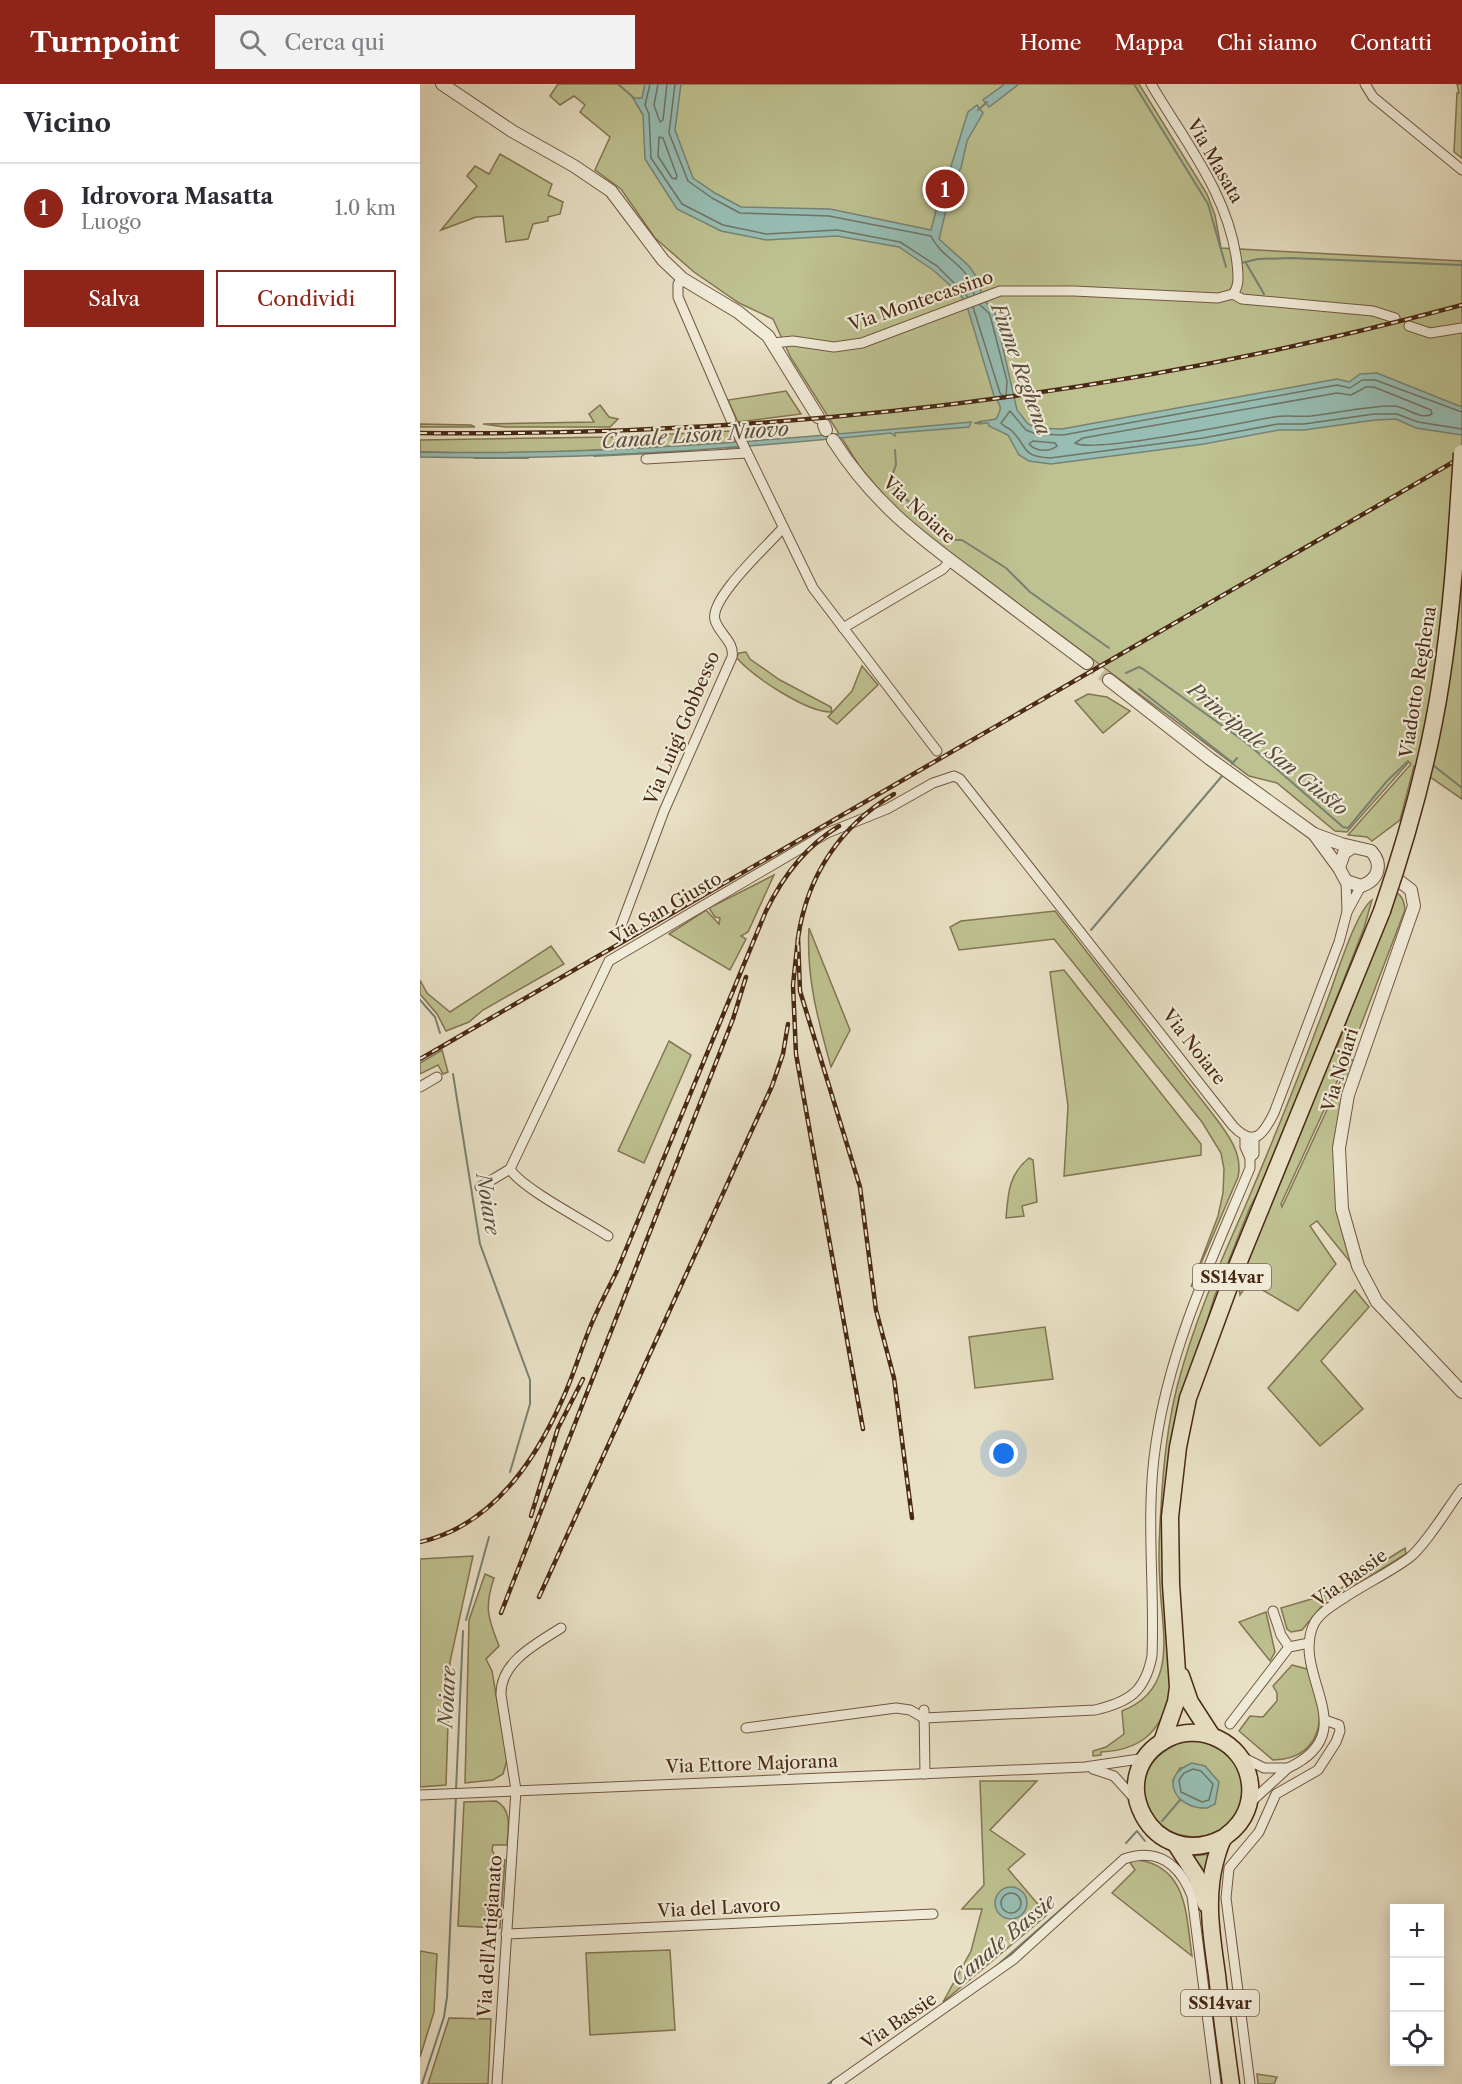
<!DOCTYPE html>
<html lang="it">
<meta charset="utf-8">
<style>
body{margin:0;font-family:"Libre Caslon Text",serif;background:#f2f2f3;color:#2b2b33}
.controls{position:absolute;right:18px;bottom:18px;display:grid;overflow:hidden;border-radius:0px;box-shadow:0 3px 15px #0003}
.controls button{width:54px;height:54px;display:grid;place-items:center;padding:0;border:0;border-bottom:2px solid #e1e1e2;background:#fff;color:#2b2b33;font:30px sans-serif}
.you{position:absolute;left:584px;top:1370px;width:21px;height:21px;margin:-15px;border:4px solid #fff;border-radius:50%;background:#1a73e8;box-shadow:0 0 0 9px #1a73e833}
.badge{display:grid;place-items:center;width:39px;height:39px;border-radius:50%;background:#8f2418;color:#fff;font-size:20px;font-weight:700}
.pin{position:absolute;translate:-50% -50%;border:3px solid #fff;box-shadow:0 2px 6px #0006}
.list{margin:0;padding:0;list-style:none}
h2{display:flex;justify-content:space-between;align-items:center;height:78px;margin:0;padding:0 24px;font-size:26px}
h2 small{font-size:20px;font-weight:400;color:#7c7c81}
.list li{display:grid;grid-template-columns:39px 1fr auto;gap:18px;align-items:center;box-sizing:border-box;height:90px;padding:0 24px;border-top:2px solid #e1e1e2}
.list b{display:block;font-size:22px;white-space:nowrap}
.list p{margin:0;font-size:20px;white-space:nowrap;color:#7c7c81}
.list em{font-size:20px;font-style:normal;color:#7c7c81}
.actions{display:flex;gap:12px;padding:18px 24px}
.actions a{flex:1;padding:14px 0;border:2px solid #8f2418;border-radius:0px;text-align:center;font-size:21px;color:#8f2418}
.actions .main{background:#8f2418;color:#fff}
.icon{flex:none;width:33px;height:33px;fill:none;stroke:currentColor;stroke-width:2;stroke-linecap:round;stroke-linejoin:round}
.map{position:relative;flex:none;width:1042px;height:2000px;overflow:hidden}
header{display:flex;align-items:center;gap:36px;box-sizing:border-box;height:84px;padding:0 30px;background:#8f2418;color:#fff}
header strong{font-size:28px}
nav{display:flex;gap:33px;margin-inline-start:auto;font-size:21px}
.search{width:420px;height:54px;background:#f2f2f3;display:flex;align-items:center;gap:15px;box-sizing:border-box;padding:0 21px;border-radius:0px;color:#7c7c81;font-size:22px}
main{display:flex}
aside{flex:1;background:#fff}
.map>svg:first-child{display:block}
</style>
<header>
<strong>Turnpoint</strong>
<div class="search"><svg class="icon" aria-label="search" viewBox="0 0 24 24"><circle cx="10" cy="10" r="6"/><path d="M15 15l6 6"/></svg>Cerca qui</div>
<nav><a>Home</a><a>Mappa</a><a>Chi siamo</a><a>Contatti</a></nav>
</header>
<main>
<aside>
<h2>Vicino<small></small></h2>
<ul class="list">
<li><span class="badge">1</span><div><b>Idrovora Masatta</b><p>Luogo</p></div><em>1.0 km</em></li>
</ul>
<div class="actions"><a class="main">Salva</a><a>Condividi</a></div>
</aside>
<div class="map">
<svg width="1042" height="2000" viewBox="0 0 1042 2000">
<rect width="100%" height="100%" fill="#e9e1c6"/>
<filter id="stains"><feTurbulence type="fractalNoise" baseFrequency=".00333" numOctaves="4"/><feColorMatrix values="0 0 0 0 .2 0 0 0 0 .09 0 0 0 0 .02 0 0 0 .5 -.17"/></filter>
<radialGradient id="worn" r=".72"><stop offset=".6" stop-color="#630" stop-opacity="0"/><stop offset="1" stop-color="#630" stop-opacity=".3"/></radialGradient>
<g fill="#bec190" stroke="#847552" stroke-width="1.5" fill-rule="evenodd">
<polygon points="138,0 719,0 787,110 795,131 801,164 1042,177 1042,715 994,682 980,736 952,757 947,753 928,751 991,680 989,678 927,748 915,747 857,699 829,692 509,453 475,424 440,383 371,274 353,235 319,219 274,188 235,154 201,105 175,86 190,53 160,28 165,21 154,12 140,21 130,12"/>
<polygon points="1037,0 1042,0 1042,74 1034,68 1037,9 1039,9"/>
<polygon points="80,70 132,100 128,111 143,118 140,130 128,133 128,137 113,140 108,155 86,158 83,132 56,133 21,146 57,102 47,92 55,82 69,90"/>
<polygon points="366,307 381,330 318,338 308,316"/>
<polygon points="180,321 189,333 198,335 190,343 85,343 63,340 174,338 169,330"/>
<polygon points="0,340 51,341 55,343 0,343"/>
<polygon points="311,347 316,359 105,370 0,368 0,356 191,353"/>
<path d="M326 568 330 575 360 596 411 623 412 628C387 629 332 592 316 573L319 569Z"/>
<polygon points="442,582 458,601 417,640 408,633 432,607"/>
<polygon points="668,610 687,613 710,627 683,649 655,617"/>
<polygon points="354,791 328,848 321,852 326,855 310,886 249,850 286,826 299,840 300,834 295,833 289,824"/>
<path d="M973 807C982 811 984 816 985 826L931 967 861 1120 862 1123 930 976H934C912 1056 906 1098 931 1179L897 1137 890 1142 916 1180 878 1227 829 1198 820 1211 818 1197 899 996 918 961Z"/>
<path d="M952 816 944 844 846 1094 830 1123 794 1214 755 1344 750 1614C738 1650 720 1666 681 1668V1671L673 1672V1667L686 1663 704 1650 702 1627C759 1605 742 1549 740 1501 738 1475 739 1450 741 1424 743 1383 747 1343 757 1303 773 1241 798 1183 824 1125 854 1055 882 985 908 914 916 893 936 827 952 816Z"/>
<path d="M635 827 788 1024C803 1044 824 1067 818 1093L771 1203 798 1132 803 1109 804 1085 801 1069 782 1038 634 855 539 866 530 843 541 837Z"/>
<path d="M389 844 430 946 411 983C398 936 386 893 389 844Z"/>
<polygon points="131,862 144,880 63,926 49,938 26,947 17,930 0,910 0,896 7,909 30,928"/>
<polygon points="644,886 781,1060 781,1071 644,1092 648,1022 630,888"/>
<polygon points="249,957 271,971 224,1079 198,1067"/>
<polygon points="22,966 28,988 23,990 18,981 0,990 0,979"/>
<path d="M609 1074 613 1076 617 1118 602 1122 604 1132 586 1134C588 1109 589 1090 609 1074Z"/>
<polygon points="935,1206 949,1223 901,1277 943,1325 900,1362 848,1304"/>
<polygon points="625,1243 633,1295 555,1304 549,1253"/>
<polygon points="985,1464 986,1470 901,1523 882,1546 871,1548 867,1545 861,1524 915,1508"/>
<polygon points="53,1472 30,1578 26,1701 0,1703 0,1475"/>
<path d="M65 1490 74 1494C64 1524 68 1534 79 1562L66 1575 72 1587 87 1676 83 1690 73 1696 45 1699 49 1536Z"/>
<polygon points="846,1528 855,1568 850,1577 819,1538"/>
<path d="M872 1581 887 1585C908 1622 907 1675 853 1676L819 1647 830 1632 843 1633 857 1617V1609L853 1602Z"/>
<path d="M771 1655C850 1667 830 1763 766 1752 750 1750 737 1740 730 1726 712 1690 738 1664 771 1655ZM785 1683 789 1688 782 1724 760 1716 753 1696 760 1684Z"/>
<polygon points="560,1697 617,1697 570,1746 605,1770 588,1785 627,1831 523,1918 551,1867 562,1825 542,1825 564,1801"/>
<path d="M76 1717C93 1726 88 1745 87 1761H73L72 1766 75 1772 85 1776 80 1844 38 1842 44 1718Z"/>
<polygon points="792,1770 786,1798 771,1772"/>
<path d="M718 1776C768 1783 766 1832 772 1872L692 1809 715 1786 709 1777Z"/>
<polygon points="250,1866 255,1946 170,1951 166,1869"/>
<polygon points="0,1867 17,1870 14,1928 0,1973"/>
<polygon points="29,1934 71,1935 68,2000 8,2000"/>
<polygon points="837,1990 857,1993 854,2000 838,2000"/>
</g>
<g fill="#97beb5" stroke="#788274" stroke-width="1.5">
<path d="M225 0H261L255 46 273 94 295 109 321 123 410 125 511 146 519 115 528 118 519 155 549 182 558 195 563 216 574 225 597 326 608 340 617 344 642 345 917 295 929 298 940 290 957 289 1042 323V351L996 344 976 335 955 336 884 346H859L784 360 631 380 609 377 599 371 588 351 569 342 568 339 558 340V338L576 335C582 325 582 322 574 312L547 222 540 210 513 186 479 163 417 152 346 156 301 147 257 125 225 75 223 31 213 14H222Z"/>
<polygon points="585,0 599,0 569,23 563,16"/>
<polygon points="557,21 563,29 547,57 541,84 533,97 527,95 548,28"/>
<path d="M551 338 549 343 475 349V352L471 349C314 365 158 377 0 373V368C185 372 367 355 551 338Z"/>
<path d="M772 1679 785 1682 799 1698 795 1720 787 1724C757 1726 736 1693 772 1679Z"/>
<circle cx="591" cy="1819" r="16"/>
</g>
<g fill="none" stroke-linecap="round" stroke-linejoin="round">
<g stroke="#707464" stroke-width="1.5">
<polyline points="230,0 225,21 229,30 231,74 262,120 303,141 346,150 417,146 480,158 517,182 548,213"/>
<polyline points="238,0 234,21 240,38 243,36 247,0"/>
<path d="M255 0 249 49 268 97 292 114 320 129 409 132 511 152C523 177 549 179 554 210"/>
<polygon points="239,53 243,54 257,92 256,95 252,94 238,72"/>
<polyline points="553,223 580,309 586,314 587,297 571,235 569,229 560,221"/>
<path d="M946 303H954L1011 326 1012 330C1000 337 986 322 973 322 946 322 919 329 891 332 879 333 866 331 854 333 825 338 672 370 655 359L663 354 917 309 931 311Z"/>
<path d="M1042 328 955 296H942L930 304 917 301 643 351 616 350 606 346 590 327 581 339C584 343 590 344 593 348 609 365 601 372 630 374L783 354 858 340H884L954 330H977L998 338 1042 345"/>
<path d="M613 357 635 359 637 362C630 368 616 368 609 360Z"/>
<polygon points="773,1685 781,1687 793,1700 789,1716 782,1718 761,1708 759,1696 764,1689"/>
<circle cx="591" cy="1819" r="10"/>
</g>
<g stroke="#788274" stroke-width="2">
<polyline points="198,0 214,14"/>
<polyline points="714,0 788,120 806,183"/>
<polyline points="558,26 567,18"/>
<polyline points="821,179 838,175 871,174 1042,181"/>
<polyline points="826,179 844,210"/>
<polyline points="555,339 561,339"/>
<polyline points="306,364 318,363"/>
<polyline points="475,366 476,381 469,399 503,431 536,456 542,456 586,484 610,508 689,564"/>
<polyline points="174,372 273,367"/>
<polyline points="54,374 108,374"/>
<polyline points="706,589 719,583 723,585 828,660 923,743 928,744 967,697 988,677"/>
<polyline points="719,605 813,679"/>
<polyline points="812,680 817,674"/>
<polyline points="1013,681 1042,704"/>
<polyline points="671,846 802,692"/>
<polyline points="0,916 15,933 20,949"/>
<polyline points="33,990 60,1160 110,1296 110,1320 90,1388"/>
<polyline points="46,1536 69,1453"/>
<polyline points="36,1706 43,1547"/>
<polyline points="742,1737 760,1716"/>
<polyline points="706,1759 717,1747 725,1757"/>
<polyline points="573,1885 654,1814"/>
<polyline points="2,2000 24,1933 27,1913 36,1712"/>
<polyline points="408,2000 415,1995"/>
</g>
<polyline stroke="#c9bca2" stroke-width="12" stroke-dasharray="12 6" stroke-linecap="butt" points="667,579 689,596"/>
<g stroke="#715740" stroke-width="11">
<g id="minor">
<path d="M731 0C765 58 809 111 817 179 818 190 820 201 813 210"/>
<polyline points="945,0 953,13 1042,86"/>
<polyline points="263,195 258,200 258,213 311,336"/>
<polyline points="813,210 822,215 953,227 975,234"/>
<polyline points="989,242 1010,249 1042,244"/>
<polyline points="353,259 373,257 414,263 442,259 580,207 654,207 798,214 813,210"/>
<polyline points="318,350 393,504 517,667"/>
<polyline points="226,375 327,369"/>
<polyline points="423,544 523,485 530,477"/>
<polyline points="926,797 927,828 941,802"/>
<path d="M201 842 244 727 312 573C315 558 299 550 295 536 289 515 347 462 362 445"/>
<polyline points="0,1003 17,993"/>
<polyline points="825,1052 825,1063 830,1074 834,1070 834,1053"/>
<polyline points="60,1103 90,1085"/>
<path d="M188 1152C167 1138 101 1104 90 1085L189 877 407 749 467 725 513 699 534 692 540 695 813 1042C834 1064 843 1051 854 1029L919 858 927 828"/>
<polyline points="853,1527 861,1551 869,1563"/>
<polyline points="504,1626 505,1690"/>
<polyline points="810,1640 869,1563 889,1559"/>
<path d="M326 1644 476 1624 490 1626 504 1634 675 1626C709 1618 725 1608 732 1572 735 1501 725 1430 736 1359 750 1262 793 1173 830 1084V1074"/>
<polyline points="822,1673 844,1684 868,1684 832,1717"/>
<path d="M868 1684C945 1648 872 1593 893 1542 898 1529 915 1520 927 1512 947 1499 970 1488 989 1474 1005 1462 1029 1422 1042 1405"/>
<polyline points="673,1685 694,1692 714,1714"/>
<polyline points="0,1711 665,1683 726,1674"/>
<polyline points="86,1850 513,1830"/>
<path d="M77 2000 96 1706 81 1611C80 1578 116 1560 141 1544"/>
<path d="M416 2000 594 1875 704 1775C738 1763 760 1781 772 1812L796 2000"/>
<polyline points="830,2000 806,1814 809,1784 839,1748 856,1710 898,1686 916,1658 920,1647 919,1641 905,1636"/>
</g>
</g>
<g stroke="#715740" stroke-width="14">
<g id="tertiary">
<polyline points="22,0 92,47 154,82 191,107 243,176 263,195 318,228 348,252 398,333"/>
<polyline points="404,341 406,346"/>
<path d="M413 356C452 417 496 451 553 493 591 522 629 551 667 579"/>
<polyline points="689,596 790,675 894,750"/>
<path d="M919 784 894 750 921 760 951 767C963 780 959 796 941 802L926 797 919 784 924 769 933 763"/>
<polyline points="974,793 991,806 994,822 928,1011 919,1064 922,1125 938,1182 957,1218 1042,1308"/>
</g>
</g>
<g stroke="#492913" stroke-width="19">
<g id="trunk">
<polyline points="761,1592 770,1618 792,1652"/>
<polyline points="742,1658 756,1618 758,1603 751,1500 750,1433 758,1363 768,1314 813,1192 962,827"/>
<path d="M803 1754C732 1791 680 1690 747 1655 780 1638 822 1658 829 1694 833 1712 828 1731 815 1744 811 1749 804 1752 802 1757 799 1763 797 1771 795 1778 785 1816 792 1854 797 1891 801 1928 806 1964 811 2000"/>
<polyline points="755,1759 777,1793 786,1820"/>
</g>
</g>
<use href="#minor" stroke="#f1ecda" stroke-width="9"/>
<use href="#tertiary" stroke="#f1ecda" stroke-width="12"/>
<use href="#trunk" stroke="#e9e1c6" stroke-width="16"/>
<g stroke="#492913" stroke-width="4.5">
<g id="rail">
<path d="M0 349C353 353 701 313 1042 221"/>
<path d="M378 854C387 792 420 742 474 710"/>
<polyline points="0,975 1042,373"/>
<polyline points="443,1345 376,970 373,901 378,854 380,907 440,1103 456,1226 474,1294 492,1434"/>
<polyline points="111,1432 138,1344 163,1295"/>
<path d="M0 1458C72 1442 115 1378 143 1314 154 1290 161 1265 171 1241 179 1222 188 1205 197 1187L346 827C363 792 386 762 419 742"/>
<polyline points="119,1513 352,1002 363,970 368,940"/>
<polyline points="81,1529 313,935 326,893"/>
</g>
</g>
<use href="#rail" stroke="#f1ecda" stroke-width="2" stroke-dasharray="7" stroke-linecap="butt"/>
<g stroke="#492913" stroke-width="19" stroke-linecap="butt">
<path id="trunk-bridge" d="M962 827C988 751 1009 676 1021 597 1033 521 1037 445 1042 369"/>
</g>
<use href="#trunk-bridge" stroke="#e9e1c6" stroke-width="16"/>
</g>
<g text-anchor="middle" stroke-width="4.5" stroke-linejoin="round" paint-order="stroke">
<g fill="#f1ecda" stroke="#7b644f" stroke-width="1.5">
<rect x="773" y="1180" width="78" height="26" rx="4.5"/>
<rect x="761" y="1906" width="78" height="26" rx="4.5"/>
</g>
<g font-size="16" font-weight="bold" fill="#492913">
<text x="812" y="1199">SS14var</text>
<text x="800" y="1925">SS14var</text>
</g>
<g font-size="18" fill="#492913" stroke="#f1ecda">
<text transform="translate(795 77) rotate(60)" y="6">Via Masata</text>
<text transform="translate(501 217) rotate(-19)" y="6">Via Montecassino</text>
<text transform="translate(499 426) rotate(42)" y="6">Via Noiare</text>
<text transform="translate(998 598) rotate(-81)" y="6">Viadotto Reghena</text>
<text transform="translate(262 644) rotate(-67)" y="6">Via Luigi Gobbesso</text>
<text transform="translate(246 824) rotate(-30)" y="6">Via San Giusto</text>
<text transform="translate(774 963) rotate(52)" y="6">Via Noiare</text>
<text transform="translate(920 986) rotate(-73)" y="6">Via Noiari</text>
<text transform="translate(930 1494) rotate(-35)" y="6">Via Bassie</text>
<text transform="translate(332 1680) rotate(-2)" y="6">Via Ettore Majorana</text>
<text transform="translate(299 1824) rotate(-3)" y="6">Via del Lavoro</text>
<text transform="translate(70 1852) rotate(-86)" y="6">Via dell'Artigianato</text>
<text transform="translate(479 1937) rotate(-34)" y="6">Via Bassie</text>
</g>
<g font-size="20" font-style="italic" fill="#5c4e3c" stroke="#f1ecda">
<text transform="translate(601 285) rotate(70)" y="7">Fiume Reghena</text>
<text transform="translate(275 351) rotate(-4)" y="7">Canale Lison Nuovo</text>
<text transform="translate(848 665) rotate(39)" y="7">Principale San Giusto</text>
<text transform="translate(68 1120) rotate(81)" y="7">Noiare</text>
<text transform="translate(27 1613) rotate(-87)" y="7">Noiare</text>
<text transform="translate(583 1856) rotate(-40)" y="7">Canale Bassie</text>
</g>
</g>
<rect width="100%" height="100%" filter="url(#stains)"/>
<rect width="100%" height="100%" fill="url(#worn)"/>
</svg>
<div class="controls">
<button>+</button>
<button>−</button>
<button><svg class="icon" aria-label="locate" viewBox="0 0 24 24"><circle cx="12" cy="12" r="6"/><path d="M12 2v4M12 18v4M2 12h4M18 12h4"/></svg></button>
</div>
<div class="you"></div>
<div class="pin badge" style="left:525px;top:105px">1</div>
</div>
</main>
